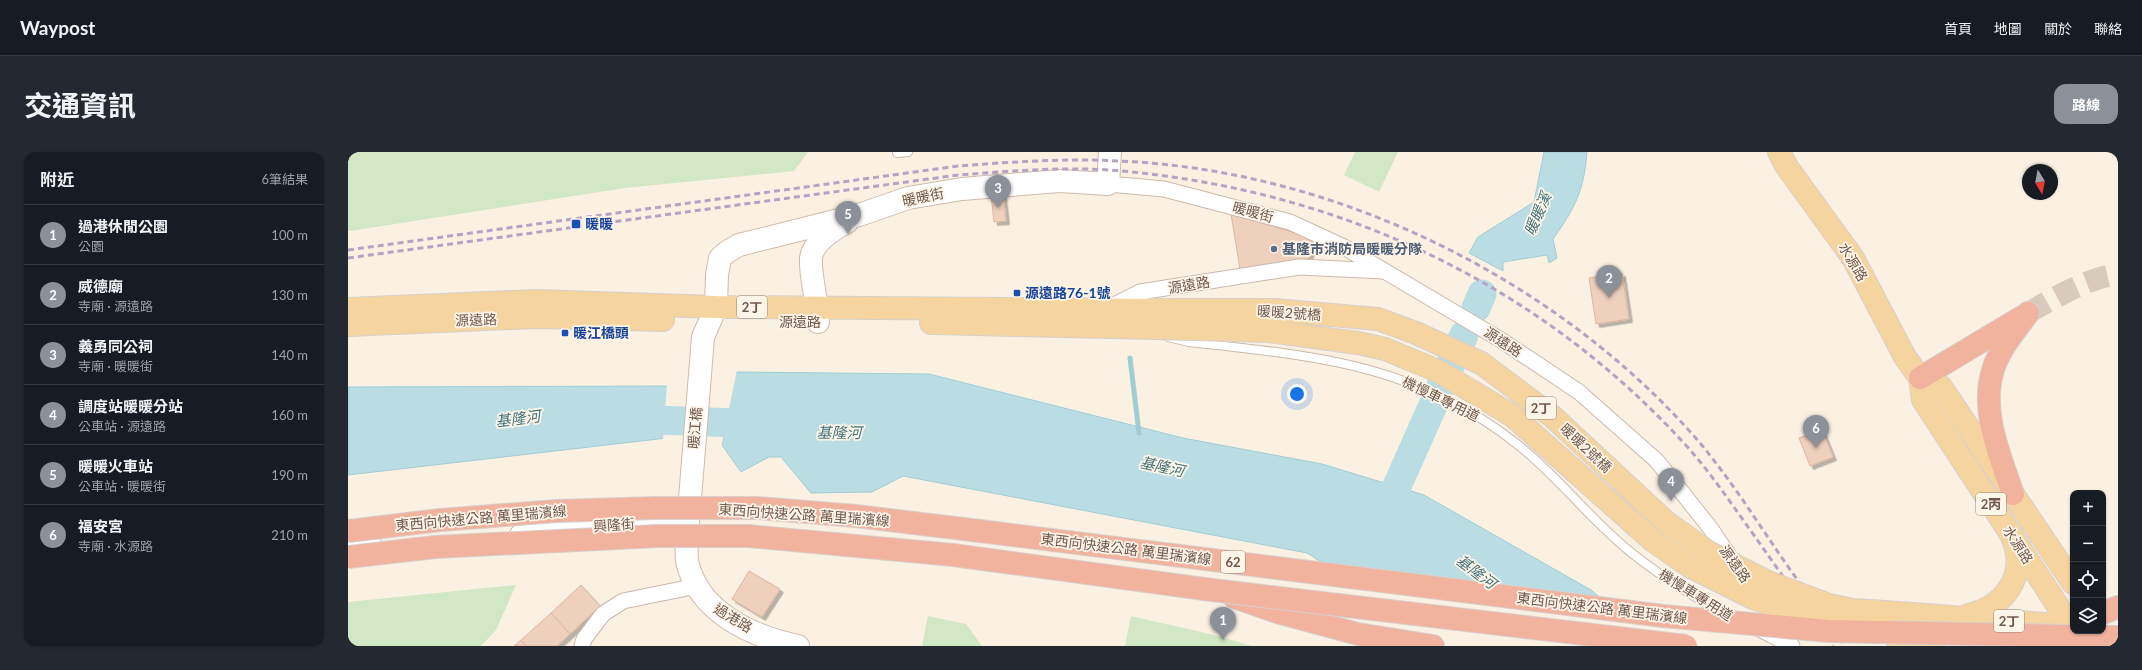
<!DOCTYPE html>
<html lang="zh-TW">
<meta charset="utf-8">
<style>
body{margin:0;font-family:Lato,"Noto Sans TC",sans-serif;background:#242831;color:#f1f3f6}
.controls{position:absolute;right:12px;bottom:12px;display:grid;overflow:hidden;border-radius:8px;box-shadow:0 1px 3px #0004}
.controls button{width:36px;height:36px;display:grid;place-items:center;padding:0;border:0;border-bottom:1px solid #363941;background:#171b24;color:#f1f3f6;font:20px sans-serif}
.compass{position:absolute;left:1674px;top:12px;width:36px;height:36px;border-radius:50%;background:#171b24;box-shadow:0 1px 3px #0004;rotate:170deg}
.you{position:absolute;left:949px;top:242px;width:14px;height:14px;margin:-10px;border:3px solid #fff;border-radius:50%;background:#1a73e8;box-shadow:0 0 0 6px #1a73e833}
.badge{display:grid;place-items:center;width:26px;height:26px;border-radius:50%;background:#8c9099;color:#fff;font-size:13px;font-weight:700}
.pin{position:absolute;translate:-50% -33px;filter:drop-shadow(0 1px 2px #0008)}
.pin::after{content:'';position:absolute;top:21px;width:14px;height:12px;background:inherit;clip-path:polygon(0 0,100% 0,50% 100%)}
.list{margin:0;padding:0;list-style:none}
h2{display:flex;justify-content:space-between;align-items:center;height:52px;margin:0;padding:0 16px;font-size:17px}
h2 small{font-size:13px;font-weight:400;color:#9ea1a6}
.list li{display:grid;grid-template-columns:26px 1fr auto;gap:12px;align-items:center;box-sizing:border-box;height:60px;padding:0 16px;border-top:1px solid #363941}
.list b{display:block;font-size:15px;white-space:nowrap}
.list p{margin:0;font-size:13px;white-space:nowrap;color:#9ea1a6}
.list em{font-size:13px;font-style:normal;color:#9ea1a6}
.icon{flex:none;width:22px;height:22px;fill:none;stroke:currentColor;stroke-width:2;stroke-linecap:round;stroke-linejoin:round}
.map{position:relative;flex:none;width:1770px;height:494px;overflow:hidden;border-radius:12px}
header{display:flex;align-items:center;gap:24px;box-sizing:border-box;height:56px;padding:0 20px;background:#171b24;border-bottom:1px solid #363941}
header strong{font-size:19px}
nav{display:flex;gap:22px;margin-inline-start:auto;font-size:14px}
.intro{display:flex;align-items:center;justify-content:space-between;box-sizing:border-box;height:96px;padding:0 24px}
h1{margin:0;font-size:28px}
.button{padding:10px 18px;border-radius:12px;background:#8c9099;color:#fff;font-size:14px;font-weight:700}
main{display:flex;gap:24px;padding:0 24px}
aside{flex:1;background:#171b24;border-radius:12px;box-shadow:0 1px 3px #0004}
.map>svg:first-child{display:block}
</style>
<header>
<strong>Waypost</strong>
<nav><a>首頁</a><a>地圖</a><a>關於</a><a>聯絡</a></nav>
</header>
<div class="intro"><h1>交通資訊</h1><a class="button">路線</a></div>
<main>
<aside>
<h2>附近<small>6筆結果</small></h2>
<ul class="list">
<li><span class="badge">1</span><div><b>過港休閒公園</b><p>公園</p></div><em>100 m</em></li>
<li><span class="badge">2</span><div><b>威德廟</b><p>寺廟 · 源遠路</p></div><em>130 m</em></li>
<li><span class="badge">3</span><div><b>義勇同公祠</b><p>寺廟 · 暖暖街</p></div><em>140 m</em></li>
<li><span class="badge">4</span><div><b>調度站暖暖分站</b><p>公車站 · 源遠路</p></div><em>160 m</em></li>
<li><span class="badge">5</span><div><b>暖暖火車站</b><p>公車站 · 暖暖街</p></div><em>190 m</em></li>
<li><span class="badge">6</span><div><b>福安宮</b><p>寺廟 · 水源路</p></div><em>210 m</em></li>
</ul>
</aside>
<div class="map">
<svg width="1770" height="494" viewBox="0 0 1770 494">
<defs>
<filter id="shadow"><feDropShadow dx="3.5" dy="3.5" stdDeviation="0" flood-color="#0004"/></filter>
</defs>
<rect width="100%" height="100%" fill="#fbf1e3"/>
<g fill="#d2e7c3">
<polygon points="0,0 460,0 446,19 277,36 2,79 0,78"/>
<polygon points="1007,0 1050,0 1031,40 996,23"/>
<polygon points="168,433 148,478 133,494 0,494 0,450"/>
<polygon points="580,464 618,472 634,494 574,494"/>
<polygon points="783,464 866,483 904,494 777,494"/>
</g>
<g fill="#b9dde3" stroke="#a0cdd4">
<path d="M1196 0H1239C1236 39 1227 56 1205 87L1209 106 1201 111 1199 103 1155 110V119L1121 101 1130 85 1186 50Z"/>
<polygon points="388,220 581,222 835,286 974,312 1076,343 1243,438 1310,494 1104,494 959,401 555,324 524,340 463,341 433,305 421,305 393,320 374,293 378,256"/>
<polygon points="326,234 319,286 0,323 0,235"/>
</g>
<g fill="#fbf1e3">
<polygon points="389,218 373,296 376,255 386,220"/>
<polygon points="319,232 326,232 328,234 321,286 315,288"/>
<polygon points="972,412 1264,453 1312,494 1100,494"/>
</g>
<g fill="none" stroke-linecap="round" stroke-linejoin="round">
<polyline stroke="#a0cdd4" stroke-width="5" points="782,206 791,281"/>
<g stroke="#b9dde3" stroke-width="29">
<polyline points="1128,156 1134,142"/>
<polyline points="1093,234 1116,183"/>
<polyline points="282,267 417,272"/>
<polyline points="1037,361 1086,251"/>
</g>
</g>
<g fill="#eed0bd" stroke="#e0b69e" filter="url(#shadow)">
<polygon points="655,42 658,69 646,70 643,43"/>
<polygon points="883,62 968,87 960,107 892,117"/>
<polygon points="1274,121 1281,167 1248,172 1241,126"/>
<polygon points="1474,278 1485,305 1462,314 1451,286"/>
<polygon points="401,419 432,437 414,465 384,447"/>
<polygon points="233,433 252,454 222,482 203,461"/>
<polygon points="203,461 222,482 209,494 178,494 173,488"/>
<polygon points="173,488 178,494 166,494"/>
</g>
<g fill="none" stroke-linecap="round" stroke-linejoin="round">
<path stroke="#d8cbbd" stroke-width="22" stroke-dasharray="22 11" stroke-linecap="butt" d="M1680 161C1708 145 1737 127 1770 122"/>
<g stroke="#cbb9ab" stroke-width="10">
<g id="lane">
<polyline points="549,1 560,0"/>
<path d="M820 185 841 190C965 204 1067 211 1169 292 1211 325 1243 369 1285 402 1310 422 1350 448 1379 463"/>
<polyline points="1410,480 1437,494"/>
</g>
</g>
<g stroke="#cbb9ab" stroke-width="17">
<g id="street">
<polyline points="760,32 816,37 942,70 996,95 1153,188 1231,240 1309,309 1363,377 1387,413"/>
<polyline points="762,155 792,140 951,115 1036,119"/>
<polyline points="170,381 340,366"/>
<polyline points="0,394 26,392"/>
<polyline points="1427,470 1444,494"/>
<polyline points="234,494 236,487 255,462 275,449 349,434"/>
</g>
</g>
<g stroke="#d0bbab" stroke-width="24">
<g id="secondary">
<path d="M470 170C470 151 462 125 463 107 464 90 486 77 499 70"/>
<path d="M450 494C403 484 350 460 339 409 338 401 339 392 339 384L355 185 368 155 369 123 372 106 379 100 391 93 511 63 560 46 614 37 711 29 760 32 762 0"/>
</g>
</g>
<g stroke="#d7d0cd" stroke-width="24">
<g id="primary">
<polyline points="1431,0 1439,15 1505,106 1557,205 1572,226 1575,248 1725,477"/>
<polyline points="0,157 188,149 368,155 808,158"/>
<polyline points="583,171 807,176"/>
<polyline points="0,173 187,165 315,168"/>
<polyline points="1572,226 1593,235 1725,431"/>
<polyline points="1537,460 1725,474"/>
<path d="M1620 463C1655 456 1680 424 1665 388"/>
<polyline points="1548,486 1586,494"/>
</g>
</g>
<g stroke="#d7d0cd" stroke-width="24">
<g id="highway">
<polyline points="1572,226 1674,165"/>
<path d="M1665 342C1652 304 1632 259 1645 218 1651 197 1668 178 1680 161"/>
<polyline points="886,445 932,461 1010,482 1085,494"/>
<polyline points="1755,461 1770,455"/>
</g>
</g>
<use href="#lane" stroke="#fff" stroke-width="8"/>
<use href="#street" stroke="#fff" stroke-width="15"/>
<use href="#secondary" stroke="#fff" stroke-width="22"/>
<use href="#primary" stroke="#f5d49f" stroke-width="22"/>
<use href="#highway" stroke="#f1b29e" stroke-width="22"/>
<g stroke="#b4a3c3" stroke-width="3" stroke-dasharray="6 4" stroke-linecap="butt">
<path d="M0 98 610 14C663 10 718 6 771 9 985 18 1204 124 1346 284 1379 322 1406 365 1434 406 1455 436 1476 465 1497 494"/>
<path d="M0 106 610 23C664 19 720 14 774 19 990 39 1186 129 1334 289 1362 319 1384 353 1408 386 1433 422 1459 458 1485 494"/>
</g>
<g stroke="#d7d0cd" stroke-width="24" stroke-linecap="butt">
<g id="primary-bridge">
<polyline points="808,158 926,158 1030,167 1068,181 1133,211 1205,265 1318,370 1360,400 1420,430 1481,453 1505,458 1537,460"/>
<polyline points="807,176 920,179 1010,191 1037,197 1090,219 1165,264 1304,388 1341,414 1405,446 1466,467 1493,473"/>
</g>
</g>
<g stroke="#d7d0cd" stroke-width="24" stroke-linecap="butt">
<g id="highway-bridge">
<polyline points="0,379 92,368 209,359 308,356 409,356 508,364 632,379 1315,464 1481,479 1770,485"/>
<polyline points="0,405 87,395 310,384 400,384 605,403 864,438 1338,494"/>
</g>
</g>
<use href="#primary-bridge" stroke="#f5d49f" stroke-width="22"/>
<use href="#highway-bridge" stroke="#f1b29e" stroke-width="22"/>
</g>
<g fill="#1a4fb4" stroke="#fef5e9" stroke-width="1.5">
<rect x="223" y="67" width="10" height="10" rx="2"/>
<rect x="665" y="137" width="8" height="8" rx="2"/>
<rect x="213" y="177" width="8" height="8" rx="2"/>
</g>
<circle fill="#5c6f8a" stroke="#fef5e9" stroke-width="1.5" cx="926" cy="97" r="4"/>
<g text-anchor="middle" stroke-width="3.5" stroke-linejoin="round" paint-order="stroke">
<g fill="#fef5e9" stroke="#9b877a" stroke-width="1">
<rect x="389" y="144" width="30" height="22" rx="3"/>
<rect x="1178" y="245" width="30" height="22" rx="3"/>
<rect x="1628" y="341" width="30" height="22" rx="3"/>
<rect x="873" y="399" width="24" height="22" rx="3"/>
<rect x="1646" y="458" width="30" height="22" rx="3"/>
</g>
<g font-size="13" font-weight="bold" fill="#71584b">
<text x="404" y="160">2丁</text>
<text x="1193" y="261">2丁</text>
<text x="1643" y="357">2丙</text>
<text x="885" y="415">62</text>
<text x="1661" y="474">2丁</text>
</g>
<g font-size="14" fill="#71584b" stroke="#fef5e9">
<text transform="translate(575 45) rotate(-12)" y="5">暖暖街</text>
<text transform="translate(905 60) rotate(15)" y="5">暖暖街</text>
<text transform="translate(1505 110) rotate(59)" y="5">水源路</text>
<text transform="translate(841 133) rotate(-9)" y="5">源遠路</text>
<text transform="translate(941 161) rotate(4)" y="5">暖暖2號橋</text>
<text transform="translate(128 168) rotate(-2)" y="5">源遠路</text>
<text x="452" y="175">源遠路</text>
<text transform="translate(1155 190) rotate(33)" y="5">源遠路</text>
<text transform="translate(1093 247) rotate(26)" y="5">機慢車專用道</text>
<text transform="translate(347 276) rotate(-85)" y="5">暖江橋</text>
<text transform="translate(1238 296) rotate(43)" y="5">暖暖2號橋</text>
<text transform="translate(456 363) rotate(4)" y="5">東西向快速公路 萬里瑞濱線</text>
<text transform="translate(133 366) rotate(-5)" y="5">東西向快速公路 萬里瑞濱線</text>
<text transform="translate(266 373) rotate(-4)" y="5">興隆街</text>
<text transform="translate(1670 393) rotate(57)" y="5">水源路</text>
<text transform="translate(778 397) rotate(7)" y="5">東西向快速公路 萬里瑞濱線</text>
<text transform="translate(1387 412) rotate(55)" y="5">源遠路</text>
<text transform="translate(1348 443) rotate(32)" y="5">機慢車專用道</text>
<text transform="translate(1254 456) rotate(7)" y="5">東西向快速公路 萬里瑞濱線</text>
<text transform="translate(385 466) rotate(31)" y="5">過港路</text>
</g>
<g font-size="14" font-weight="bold" fill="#164399" stroke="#fef5e9" text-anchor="start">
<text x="237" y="77">暖暖</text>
<text x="677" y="146">源遠路76-1號</text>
<text x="225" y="186">暖江橋頭</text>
</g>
<g font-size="14" font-weight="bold" fill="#4e5e75" stroke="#fef5e9" text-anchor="start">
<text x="934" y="102">基隆市消防局暖暖分隊</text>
</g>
<g font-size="15" font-style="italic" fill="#43747c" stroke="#fef5e9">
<text transform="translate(1190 62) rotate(-66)" y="5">暖暖溪</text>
<text transform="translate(170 267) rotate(-7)" y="5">基隆河</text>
<text x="491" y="286">基隆河</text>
<text transform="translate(814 315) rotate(12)" y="5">基隆河</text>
<text transform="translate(1128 420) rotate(37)" y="5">基隆河</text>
</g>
</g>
</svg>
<div class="controls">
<button>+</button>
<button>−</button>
<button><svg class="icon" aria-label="locate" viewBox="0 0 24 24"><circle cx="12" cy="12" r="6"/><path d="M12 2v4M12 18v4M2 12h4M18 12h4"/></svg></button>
<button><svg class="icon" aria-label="layers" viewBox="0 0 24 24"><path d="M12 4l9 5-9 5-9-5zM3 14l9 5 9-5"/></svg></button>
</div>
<svg class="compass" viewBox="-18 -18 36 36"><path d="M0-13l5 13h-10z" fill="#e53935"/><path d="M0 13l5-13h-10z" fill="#9ea1a6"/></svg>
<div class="you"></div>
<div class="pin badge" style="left:875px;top:488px">1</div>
<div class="pin badge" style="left:1261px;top:146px">2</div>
<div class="pin badge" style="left:650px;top:56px">3</div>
<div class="pin badge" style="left:1323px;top:349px">4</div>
<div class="pin badge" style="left:500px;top:82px">5</div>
<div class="pin badge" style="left:1468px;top:296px">6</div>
</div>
</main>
